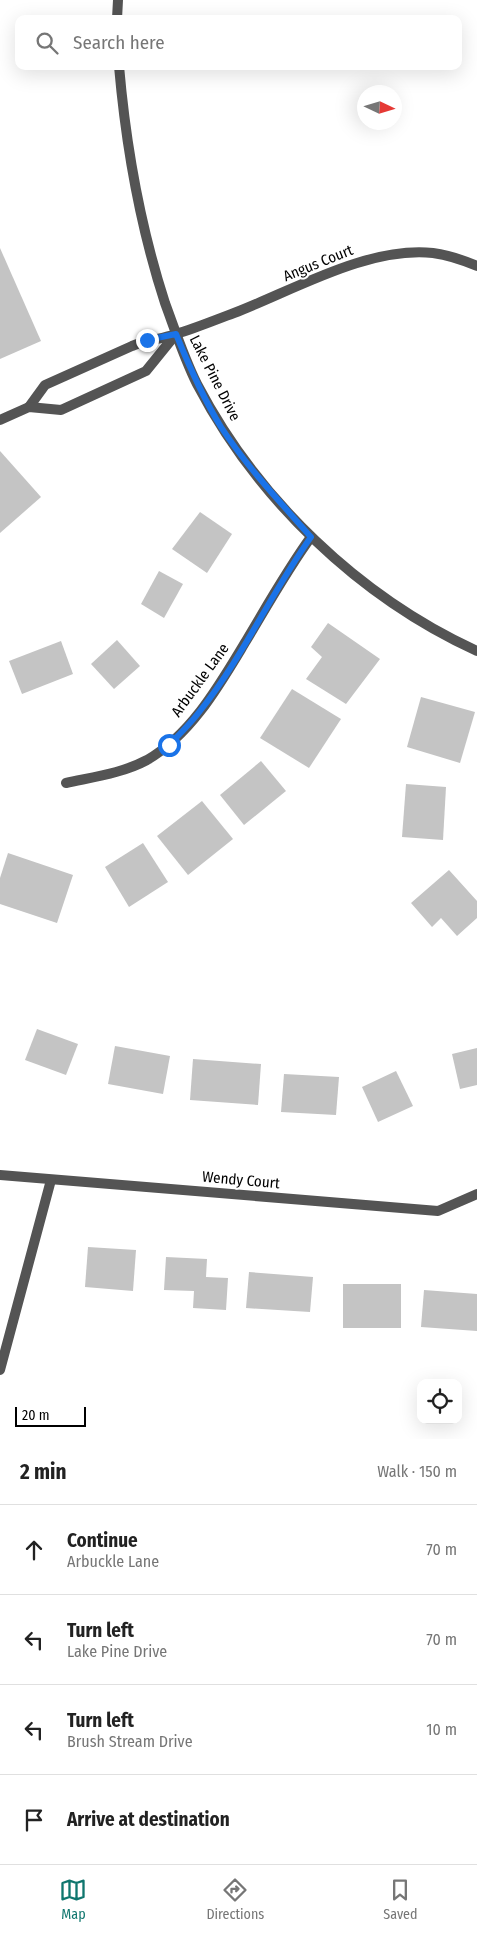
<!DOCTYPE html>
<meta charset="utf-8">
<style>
body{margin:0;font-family:"Fira Sans Condensed",sans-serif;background:#f6f6f6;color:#222}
.controls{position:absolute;right:15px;bottom:15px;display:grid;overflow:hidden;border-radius:10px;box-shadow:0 5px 20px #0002}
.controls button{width:45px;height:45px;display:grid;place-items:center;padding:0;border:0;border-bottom:1px solid #e0e0e0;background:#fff;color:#222;font:25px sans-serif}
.compass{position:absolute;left:357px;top:85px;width:45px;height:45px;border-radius:50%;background:#fff;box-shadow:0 5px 20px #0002;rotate:94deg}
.scale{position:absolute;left:15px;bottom:12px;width:71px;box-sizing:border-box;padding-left:5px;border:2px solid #000;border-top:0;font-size:14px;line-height:18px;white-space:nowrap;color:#000;-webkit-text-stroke:4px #fff;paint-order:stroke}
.stop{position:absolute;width:15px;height:15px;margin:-11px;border:4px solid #1a73e8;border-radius:50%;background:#fff}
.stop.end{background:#1a73e8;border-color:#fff;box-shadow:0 1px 5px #0008}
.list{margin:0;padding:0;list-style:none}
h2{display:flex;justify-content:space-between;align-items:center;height:65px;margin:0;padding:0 20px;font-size:21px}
h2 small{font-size:16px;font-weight:400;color:#767676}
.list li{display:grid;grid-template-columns:32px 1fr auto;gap:15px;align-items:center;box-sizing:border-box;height:90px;padding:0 20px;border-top:1px solid #e0e0e0}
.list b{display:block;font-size:19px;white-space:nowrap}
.list p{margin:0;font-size:16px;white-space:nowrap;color:#767676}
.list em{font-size:16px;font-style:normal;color:#767676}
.icon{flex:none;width:28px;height:28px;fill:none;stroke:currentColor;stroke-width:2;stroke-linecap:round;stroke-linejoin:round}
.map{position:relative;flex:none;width:477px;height:1439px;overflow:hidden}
.search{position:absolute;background:#fff;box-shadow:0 5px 20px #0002;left:15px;right:15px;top:15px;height:55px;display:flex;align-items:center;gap:12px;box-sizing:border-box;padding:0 18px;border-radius:10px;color:#767676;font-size:19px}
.sheet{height:425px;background:#fff}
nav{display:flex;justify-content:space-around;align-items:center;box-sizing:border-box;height:70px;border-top:1px solid #e0e0e0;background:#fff;font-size:14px;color:#767676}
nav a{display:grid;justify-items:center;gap:2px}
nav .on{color:#0f766e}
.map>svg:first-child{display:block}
</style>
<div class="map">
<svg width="477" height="1439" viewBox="0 0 477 1439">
<rect width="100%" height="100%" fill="#fff"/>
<g fill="#c4c4c4">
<polygon points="0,248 41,341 0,359"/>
<polygon points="0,451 41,497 0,533"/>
<polygon points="200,512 232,534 207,573 172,549"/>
<polygon points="159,571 183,584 164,618 141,604"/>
<polygon points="328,623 380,659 346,704 306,679 322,657 311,647"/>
<polygon points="117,640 140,666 114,689 91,664"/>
<polygon points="61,641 73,674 22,694 9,661"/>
<polygon points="292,689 341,719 309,768 260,738"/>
<polygon points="421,697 475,712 460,763 407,747"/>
<polygon points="261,761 286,791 244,825 220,795"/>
<polygon points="406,784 446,787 443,840 402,837"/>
<polygon points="202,801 233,839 188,875 157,836"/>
<polygon points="143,843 168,882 129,907 105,867"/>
<polygon points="8,853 73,875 57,923 0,904 0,878"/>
<polygon points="449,870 477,901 477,918 457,936 441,918 432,927 411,903"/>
<polygon points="37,1029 78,1044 66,1075 25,1060"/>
<polygon points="115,1046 170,1056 163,1094 108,1084"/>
<polygon points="477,1048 477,1085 460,1089 452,1054"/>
<polygon points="193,1059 261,1064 258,1105 190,1100"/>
<polygon points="396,1071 413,1106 378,1122 362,1087"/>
<polygon points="284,1074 339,1077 336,1115 281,1112"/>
<polygon points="88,1247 136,1250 133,1291 85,1287"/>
<polygon points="166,1257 207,1259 206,1277 228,1278 226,1310 193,1308 194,1291 164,1290"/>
<polygon points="249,1272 313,1277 310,1312 246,1308"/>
<rect x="343" y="1284" width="58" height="44"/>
<polygon points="424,1290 477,1294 477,1331 421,1327"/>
</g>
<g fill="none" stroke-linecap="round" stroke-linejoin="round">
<g stroke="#545454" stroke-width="10">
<path d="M29 407 45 385 132 346C147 340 162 339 176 334 196 328 215 320 234 313 294 290 368 246 433 253 448 255 463 260 477 266"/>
<polyline points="0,420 29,407 61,410 146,371 176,334"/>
<path d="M66 783C93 777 123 773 147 760 192 734 220 684 246 641 267 606 287 570 311 537"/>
<polyline points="0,1175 438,1211 477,1194"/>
<polyline points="0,1370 51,1180"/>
</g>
<g stroke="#545454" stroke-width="10">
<polyline points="117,19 118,0"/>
<path d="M119 66C126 147 140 226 165 303 175 330 184 358 197 384 257 499 359 597 477 651"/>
</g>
</g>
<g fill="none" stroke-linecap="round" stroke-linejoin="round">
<path stroke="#1a73e8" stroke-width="6" d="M147 340 176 334C189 366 203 398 221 427 247 467 280 502 311 537 271 593 243 657 200 711 191 723 180 734 169 745"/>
</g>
<g text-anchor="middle" stroke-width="4" stroke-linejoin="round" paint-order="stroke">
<g font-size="15" fill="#000" stroke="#fff">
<text transform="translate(318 263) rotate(-22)" y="5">Angus Court</text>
<text transform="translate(215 378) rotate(63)" y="5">Lake Pine Drive</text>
<text transform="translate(200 680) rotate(-54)" y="5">Arbuckle Lane</text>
<text transform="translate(241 1180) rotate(5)" y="5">Wendy Court</text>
</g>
</g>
</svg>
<div class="controls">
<button><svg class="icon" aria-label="locate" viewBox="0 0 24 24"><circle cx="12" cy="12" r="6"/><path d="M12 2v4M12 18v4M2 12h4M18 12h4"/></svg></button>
</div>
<svg class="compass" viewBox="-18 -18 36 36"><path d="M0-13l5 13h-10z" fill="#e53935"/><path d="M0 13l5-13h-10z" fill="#767676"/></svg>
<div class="scale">20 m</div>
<div class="stop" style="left:169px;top:745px"></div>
<div class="stop end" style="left:147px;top:340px"></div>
<div class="search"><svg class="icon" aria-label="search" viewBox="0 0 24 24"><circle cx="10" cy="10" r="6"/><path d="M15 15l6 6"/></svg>Search here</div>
</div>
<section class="sheet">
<h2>2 min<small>Walk · 150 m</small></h2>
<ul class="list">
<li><svg class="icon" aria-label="ahead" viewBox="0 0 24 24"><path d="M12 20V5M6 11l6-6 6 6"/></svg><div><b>Continue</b><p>Arbuckle Lane</p></div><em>70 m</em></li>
<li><svg class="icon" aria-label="left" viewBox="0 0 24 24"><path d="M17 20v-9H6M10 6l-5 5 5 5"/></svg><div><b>Turn left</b><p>Lake Pine Drive</p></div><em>70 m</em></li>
<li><svg class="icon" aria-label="left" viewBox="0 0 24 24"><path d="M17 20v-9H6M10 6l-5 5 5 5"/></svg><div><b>Turn left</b><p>Brush Stream Drive</p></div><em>10 m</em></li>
<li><svg class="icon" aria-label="arrive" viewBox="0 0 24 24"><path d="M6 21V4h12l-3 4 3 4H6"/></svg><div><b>Arrive at destination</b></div></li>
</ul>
</section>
<nav>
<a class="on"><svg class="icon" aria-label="map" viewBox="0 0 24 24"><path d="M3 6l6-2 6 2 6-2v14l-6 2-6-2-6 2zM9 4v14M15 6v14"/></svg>Map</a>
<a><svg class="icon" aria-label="directions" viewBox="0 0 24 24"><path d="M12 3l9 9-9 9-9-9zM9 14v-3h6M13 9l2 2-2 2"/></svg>Directions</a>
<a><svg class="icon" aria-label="saved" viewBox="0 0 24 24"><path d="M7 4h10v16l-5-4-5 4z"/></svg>Saved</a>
</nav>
